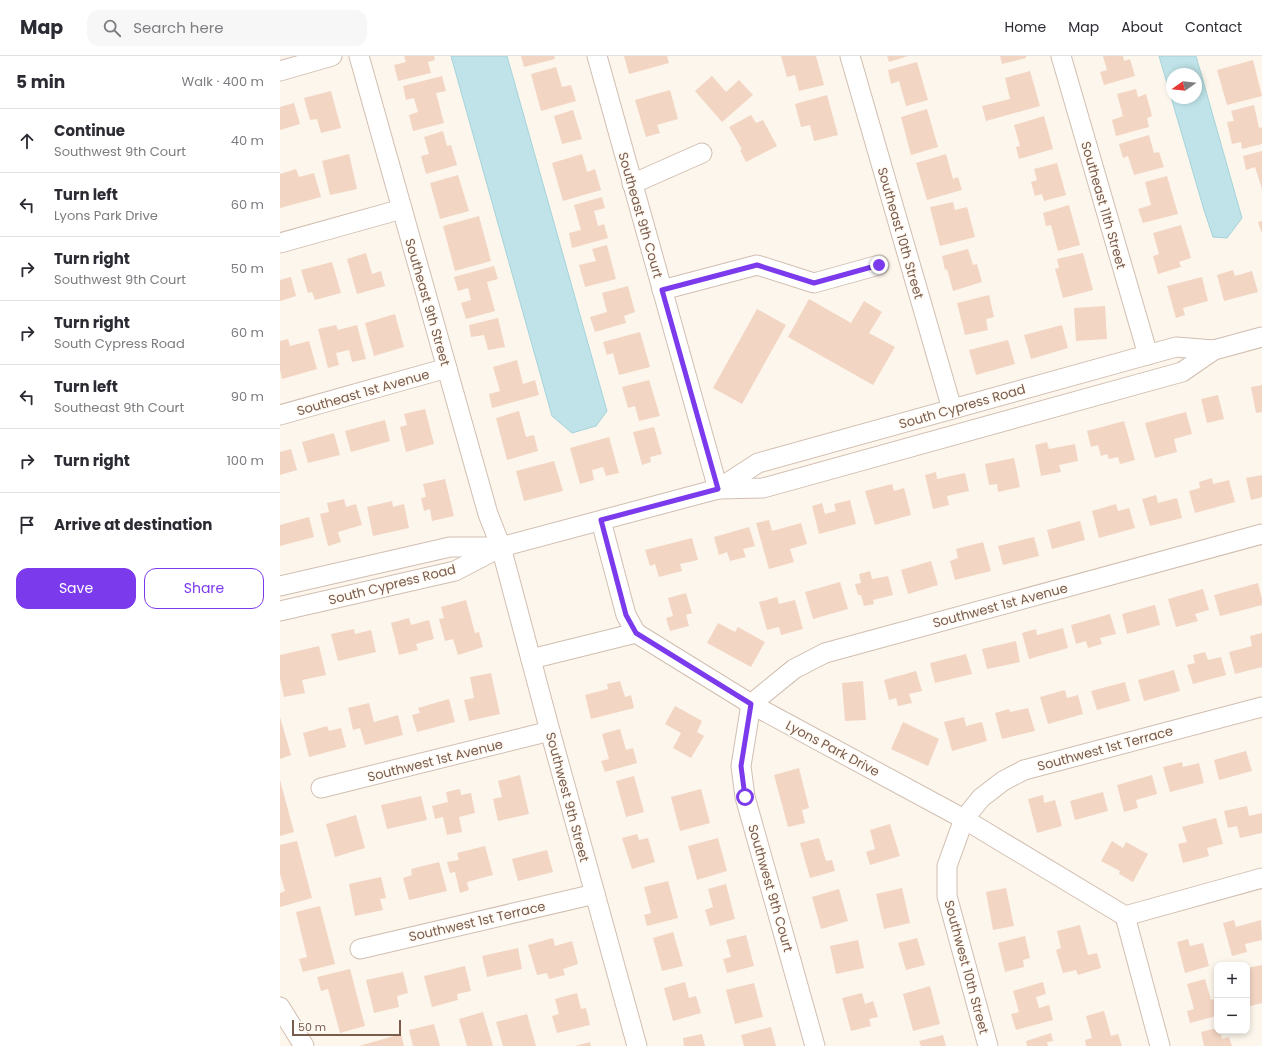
<!DOCTYPE html>
<meta charset="utf-8">
<style>
body{margin:0;font-family:Poppins,sans-serif;background:#f7f7f7;color:#2b2b33}
.controls{position:absolute;right:12px;bottom:12px;display:grid;overflow:hidden;border-radius:8px;box-shadow:0 2px 6px #0003}
.controls button{width:36px;height:36px;display:grid;place-items:center;padding:0;border:0;border-bottom:1px solid #e1e1e2;background:#fff;color:#2b2b33;font:20px sans-serif}
.compass{position:absolute;left:886px;top:12px;width:36px;height:36px;border-radius:50%;background:#fff;box-shadow:0 2px 6px #0003;rotate:256deg}
.scale{position:absolute;left:12px;bottom:10px;width:109px;box-sizing:border-box;padding-left:4px;border:2px solid #7a5c4d;border-top:0;font-size:11px;line-height:14px;white-space:nowrap;color:#7a5c4d;-webkit-text-stroke:3px #fffaf3;paint-order:stroke}
.stop{position:absolute;width:12px;height:12px;margin:-9px;border:3px solid #7c3aed;border-radius:50%;background:#fff}
.stop.end{background:#7c3aed;border-color:#fff;box-shadow:0 1px 4px #0008}
.list{margin:0;padding:0;list-style:none}
h2{display:flex;justify-content:space-between;align-items:center;height:52px;margin:0;padding:0 16px;font-size:17px}
h2 small{font-size:13px;font-weight:400;color:#7c7c81}
.list li{display:grid;grid-template-columns:26px 1fr auto;gap:12px;align-items:center;box-sizing:border-box;height:64px;padding:0 16px;border-top:1px solid #e1e1e2}
.list b{display:block;font-size:15px;white-space:nowrap}
.list p{margin:0;font-size:13px;white-space:nowrap;color:#7c7c81}
.list em{font-size:13px;font-style:normal;color:#7c7c81}
.actions{display:flex;gap:8px;padding:12px 16px}
.actions a{flex:1;padding:9px 0;border:1px solid #7c3aed;border-radius:12px;text-align:center;font-size:14px;color:#7c3aed}
.actions .main{background:#7c3aed;color:#fff}
.icon{flex:none;width:22px;height:22px;fill:none;stroke:currentColor;stroke-width:2;stroke-linecap:round;stroke-linejoin:round}
.map{position:relative;flex:none;width:982px;height:990px;overflow:hidden}
header{display:flex;align-items:center;gap:24px;box-sizing:border-box;height:56px;padding:0 20px;background:#fff;border-bottom:1px solid #e1e1e2}
header strong{font-size:19px}
nav{display:flex;gap:22px;margin-inline-start:auto;font-size:14px}
.search{width:280px;height:36px;background:#f7f7f7;display:flex;align-items:center;gap:10px;box-sizing:border-box;padding:0 14px;border-radius:12px;color:#7c7c81;font-size:15px}
main{display:flex}
aside{flex:1;background:#fff}
.map>svg:first-child{display:block}
</style>
<header>
<strong>Map</strong>
<div class="search"><svg class="icon" aria-label="search" viewBox="0 0 24 24"><circle cx="10" cy="10" r="6"/><path d="M15 15l6 6"/></svg>Search here</div>
<nav><a>Home</a><a>Map</a><a>About</a><a>Contact</a></nav>
</header>
<main>
<aside>
<h2>5 min<small>Walk · 400 m</small></h2>
<ul class="list">
<li><svg class="icon" aria-label="ahead" viewBox="0 0 24 24"><path d="M12 20V5M6 11l6-6 6 6"/></svg><div><b>Continue</b><p>Southwest 9th Court</p></div><em>40 m</em></li>
<li><svg class="icon" aria-label="left" viewBox="0 0 24 24"><path d="M17 20v-9H6M10 6l-5 5 5 5"/></svg><div><b>Turn left</b><p>Lyons Park Drive</p></div><em>60 m</em></li>
<li><svg class="icon" aria-label="right" viewBox="0 0 24 24"><path d="M7 20v-9h11M14 6l5 5-5 5"/></svg><div><b>Turn right</b><p>Southwest 9th Court</p></div><em>50 m</em></li>
<li><svg class="icon" aria-label="right" viewBox="0 0 24 24"><path d="M7 20v-9h11M14 6l5 5-5 5"/></svg><div><b>Turn right</b><p>South Cypress Road</p></div><em>60 m</em></li>
<li><svg class="icon" aria-label="left" viewBox="0 0 24 24"><path d="M17 20v-9H6M10 6l-5 5 5 5"/></svg><div><b>Turn left</b><p>Southeast 9th Court</p></div><em>90 m</em></li>
<li><svg class="icon" aria-label="right" viewBox="0 0 24 24"><path d="M7 20v-9h11M14 6l5 5-5 5"/></svg><div><b>Turn right</b></div><em>100 m</em></li>
<li><svg class="icon" aria-label="arrive" viewBox="0 0 24 24"><path d="M6 21V4h12l-3 4 3 4H6"/></svg><div><b>Arrive at destination</b></div></li>
</ul>
<div class="actions"><a class="main">Save</a><a>Share</a></div>
</aside>
<div class="map">
<svg width="982" height="990" viewBox="0 0 982 990">
<rect width="100%" height="100%" fill="#fdf6ec"/>
<g fill="#bfe3e8" stroke="#a5d3da" fill-rule="evenodd">
<polygon points="171,0 227,0 327,355 316,370 292,377 272,360"/>
<path d="M879 0H916L962 162 947 182 933 181 924 154ZM892 18H916V42H892Z"/>
</g>
<g fill="#f3d5c3">
<polygon points="124,0 154,0 155,4 148,6 151,17 118,25 114,9 126,6"/>
<polygon points="241,0 274,0 275,3 244,11"/>
<polygon points="344,0 387,0 389,7 349,18"/>
<polygon points="501,0 536,0 544,29 519,35 515,19 507,21"/>
<polygon points="607,0 628,0 609,6"/>
<polygon points="720,0 746,0 746,2 722,8"/>
<polygon points="823,0 843,0 844,5 850,3 855,20 824,29 820,16 827,14"/>
<polygon points="973,4 982,40 947,49 937,14"/>
<polygon points="637,6 648,44 626,50 619,25 611,28 608,14"/>
<polygon points="276,11 282,31 291,29 296,45 261,55 251,18"/>
<polygon points="750,15 760,50 706,65 702,50 730,43 725,22"/>
<polygon points="162,20 166,35 156,37 164,67 133,75 129,59 138,56 134,42 126,44 123,30"/>
<polygon points="432,20 446,36 459,24 473,39 442,66 415,35"/>
<polygon points="856,33 858,41 866,38 872,60 867,62 869,71 836,80 832,64 843,60 837,38"/>
<polygon points="390,34 398,63 377,69 380,77 366,81 355,44"/>
<polygon points="51,35 61,72 41,77 37,63 30,64 24,42"/>
<polygon points="547,39 558,79 534,85 530,69 521,71 515,48"/>
<polygon points="14,47 20,68 0,74 0,51"/>
<polygon points="974,49 979,72 982,71 982,88 962,93 961,86 952,88 947,66 954,65 951,55"/>
<polygon points="647,53 658,91 631,99 621,61"/>
<polygon points="293,54 302,83 282,88 274,60"/>
<polygon points="471,59 476,67 483,64 497,90 466,106 460,94 462,93 449,71"/>
<polygon points="764,60 773,93 739,103 736,91 740,90 734,69"/>
<polygon points="163,75 167,90 171,89 177,109 146,118 141,100 149,98 144,81"/>
<polygon points="869,79 874,97 879,96 884,111 854,119 848,100 843,102 839,88"/>
<polygon points="982,95 982,133 975,111 966,114 963,100"/>
<polygon points="69,98 77,133 50,139 42,105"/>
<polygon points="302,98 307,116 315,113 321,134 283,145 272,107"/>
<polygon points="666,98 673,123 678,121 682,134 647,144 636,107"/>
<polygon points="777,107 786,139 764,145 762,138 755,140 751,126 757,124 754,113"/>
<polygon points="16,113 19,121 34,117 41,141 0,152 0,118"/>
<polygon points="178,119 189,155 160,163 150,127"/>
<polygon points="887,120 898,158 863,167 858,153 871,149 865,126"/>
<polygon points="322,141 325,152 314,155 318,170 324,168 328,182 292,192 289,177 301,174 294,149"/>
<polygon points="673,146 675,154 687,151 695,181 660,190 650,151"/>
<polygon points="789,149 800,189 778,195 771,169 766,170 763,157"/>
<polygon points="199,160 211,205 175,215 163,170"/>
<polygon points="982,165 982,178 978,166"/>
<polygon points="901,169 911,202 899,206 901,211 878,218 873,200 879,198 873,177"/>
<polygon points="327,189 336,223 305,231 299,209 316,205 312,193"/>
<polygon points="688,193 693,209 697,208 702,226 673,235 667,213 665,214 662,200"/>
<polygon points="86,197 92,218 101,215 105,230 77,238 67,203"/>
<polygon points="803,197 813,234 783,242 775,213 779,212 777,203"/>
<polygon points="52,206 61,237 35,244 32,236 28,237 21,214"/>
<polygon points="214,210 218,223 207,226 215,255 186,263 181,247 191,244 188,232 178,235 174,221"/>
<polygon points="953,214 955,220 972,215 978,236 944,245 937,219"/>
<polygon points="11,221 16,240 0,245 0,224"/>
<polygon points="922,221 928,245 903,252 905,259 896,262 887,230"/>
<polygon points="348,230 355,256 344,260 346,267 315,276 310,261 327,256 322,237"/>
<polygon points="709,239 714,261 706,263 708,274 685,279 677,247"/>
<polygon points="529,243 571,267 584,245 602,256 589,277 615,291 593,329 508,281"/>
<polygon points="825,250 827,283 796,285 794,252"/>
<polygon points="477,253 506,269 462,348 433,332"/>
<polygon points="115,258 124,291 94,300 85,267"/>
<polygon points="218,262 225,291 208,294 204,279 191,281 189,269"/>
<polygon points="56,269 58,274 77,269 86,303 72,306 69,294 56,297 59,309 48,312 38,273"/>
<polygon points="782,269 788,292 751,303 744,279"/>
<polygon points="360,276 370,311 339,319 333,297 327,299 323,286"/>
<polygon points="8,283 10,290 29,285 37,313 2,323 0,314 0,285"/>
<polygon points="728,284 735,308 696,319 689,294"/>
<polygon points="237,304 243,328 255,324 259,339 212,352 209,338 220,335 213,311"/>
<polygon points="369,324 380,360 359,365 355,350 348,352 342,331"/>
<polygon points="982,329 982,356 976,357 971,331"/>
<polygon points="938,339 944,363 927,367 921,343"/>
<polygon points="145,353 154,388 126,396 120,371 127,369 124,358"/>
<polygon points="239,355 246,381 254,379 258,395 227,404 216,362"/>
<polygon points="906,356 912,378 894,383 897,396 875,402 865,367"/>
<polygon points="105,364 110,385 71,396 65,375"/>
<polygon points="844,365 855,404 840,408 838,401 829,403 827,398 821,400 818,389 811,391 807,375"/>
<polygon points="374,371 382,398 370,401 371,406 362,409 353,376"/>
<polygon points="54,377 60,399 28,407 22,386"/>
<polygon points="329,381 339,417 326,420 323,411 312,414 314,424 300,428 290,392"/>
<polygon points="767,386 769,393 795,388 798,405 779,409 781,416 761,420 755,389"/>
<polygon points="11,393 17,414 0,419 0,396"/>
<polygon points="734,402 740,431 718,436 717,428 709,429 705,408"/>
<polygon points="274,405 283,435 244,445 236,415"/>
<polygon points="656,416 657,423 685,417 689,435 667,440 669,449 653,453 645,419"/>
<polygon points="982,419 982,441 971,444 966,422"/>
<polygon points="932,422 933,428 949,424 955,446 915,457 909,435 920,432 919,426"/>
<polygon points="165,423 174,460 152,465 150,453 144,455 141,442 146,441 143,428"/>
<polygon points="612,428 614,435 624,432 631,459 595,469 585,435"/>
<polygon points="876,439 878,447 897,442 902,462 870,470 862,443"/>
<polygon points="64,443 66,451 76,448 82,469 58,476 61,486 48,490 40,458 49,456 47,447"/>
<polygon points="570,444 576,468 539,478 532,450 542,447 545,458 556,455 554,448"/>
<polygon points="112,445 113,451 124,448 129,472 93,480 87,451"/>
<polygon points="836,448 838,455 849,452 855,472 819,482 812,455"/>
<polygon points="29,461 34,481 0,490 0,469"/>
<polygon points="489,464 492,475 521,467 527,488 510,493 514,506 489,513 476,467"/>
<polygon points="800,465 805,484 772,493 767,474"/>
<polygon points="469,471 475,490 463,493 466,501 450,505 447,496 439,499 434,481"/>
<polygon points="754,481 759,500 723,509 718,490"/>
<polygon points="412,482 418,504 400,508 402,515 379,521 375,508 370,510 365,494"/>
<polygon points="703,486 711,515 675,524 670,505 678,502 676,493"/>
<polygon points="651,505 658,529 628,538 621,514"/>
<polygon points="590,515 592,523 608,520 613,539 593,544 594,548 584,550 581,539 578,539 575,528 581,527 579,518"/>
<polygon points="560,526 568,553 533,563 525,536"/>
<polygon points="978,527 982,543 982,549 940,560 934,539"/>
<polygon points="923,533 929,554 915,558 918,565 896,571 888,543"/>
<polygon points="406,537 412,557 406,559 409,570 390,575 386,562 393,560 388,542"/>
<polygon points="497,541 499,548 515,544 523,573 501,579 499,571 487,574 479,546"/>
<polygon points="186,544 195,577 199,576 203,591 178,599 173,583 165,585 159,563 164,562 161,551"/>
<polygon points="875,549 880,569 847,578 842,558"/>
<polygon points="830,558 836,578 820,582 822,588 808,592 806,585 796,588 791,569"/>
<polygon points="129,562 131,569 149,564 154,583 136,588 138,594 119,599 111,567"/>
<polygon points="438,567 455,576 458,571 485,586 471,611 427,587"/>
<polygon points="783,572 788,592 749,603 742,577 756,573 757,579"/>
<polygon points="74,573 75,578 91,574 96,596 58,605 51,578"/>
<polygon points="982,577 982,611 955,618 949,596 972,590 970,580"/>
<polygon points="736,585 740,606 707,613 702,593"/>
<polygon points="39,590 46,619 22,624 25,637 4,641 0,623 0,599"/>
<polygon points="925,596 928,604 941,601 946,619 913,628 907,609 915,607 913,599"/>
<polygon points="686,598 692,618 655,627 650,607"/>
<polygon points="894,614 900,635 864,645 858,624"/>
<polygon points="636,615 642,635 629,638 632,647 618,650 616,642 609,644 604,624"/>
<polygon points="211,617 220,658 189,665 184,644 194,642 190,621"/>
<polygon points="340,625 345,641 351,639 354,652 311,663 305,639 328,633 327,628"/>
<polygon points="583,625 586,664 565,665 562,627"/>
<polygon points="845,626 850,645 817,654 811,635"/>
<polygon points="785,634 787,642 798,639 803,658 768,668 760,641"/>
<polygon points="169,643 175,666 137,676 132,659 140,657 138,652"/>
<polygon points="89,647 94,666 118,659 123,679 85,689 80,672 73,674 68,652"/>
<polygon points="395,650 422,665 417,676 424,680 411,702 393,692 401,677 385,668"/>
<polygon points="748,652 755,675 722,683 715,657 729,653 730,656"/>
<polygon points="0,661 11,699 0,703"/>
<polygon points="684,661 686,670 702,666 707,685 672,695 664,666"/>
<polygon points="623,666 659,683 648,710 611,693"/>
<polygon points="47,670 49,675 61,672 66,691 29,701 23,677"/>
<polygon points="340,673 346,694 353,692 357,707 325,716 321,705 329,703 322,678"/>
<polygon points="966,695 972,715 939,724 934,704"/>
<polygon points="902,706 903,711 919,707 924,727 890,736 883,711"/>
<polygon points="519,712 529,752 522,754 525,767 508,771 494,719"/>
<polygon points="240,719 249,758 218,765 213,743 222,741 218,725"/>
<polygon points="872,719 877,738 856,744 858,752 844,756 837,729"/>
<polygon points="354,720 364,756 346,761 336,725"/>
<polygon points="0,724 14,776 0,780"/>
<polygon points="180,733 181,739 191,737 195,757 179,761 182,776 167,779 163,761 155,763 152,750 168,746 166,736"/>
<polygon points="421,733 430,767 400,775 391,741"/>
<polygon points="823,736 828,755 795,764 790,745"/>
<polygon points="763,739 764,747 775,744 782,770 757,777 748,743"/>
<polygon points="141,740 147,764 107,773 101,749"/>
<polygon points="967,750 969,760 982,757 982,777 960,782 957,770 948,772 944,755"/>
<polygon points="76,759 85,792 55,801 46,768"/>
<polygon points="936,762 943,788 927,792 929,800 903,807 898,788 907,786 902,771"/>
<polygon points="610,768 620,800 590,809 586,796 595,793 590,774"/>
<polygon points="357,778 359,784 368,782 375,806 352,813 342,782"/>
<polygon points="438,782 447,815 417,824 408,790"/>
<polygon points="539,782 546,805 552,804 555,815 530,822 520,787"/>
<polygon points="17,785 32,842 0,851 0,837 5,835 0,818 0,789"/>
<polygon points="832,785 843,792 846,786 868,798 853,826 839,818 840,815 821,805"/>
<polygon points="205,790 213,819 187,826 189,834 180,837 175,816 170,817 167,806 179,804 177,797"/>
<polygon points="267,794 273,816 238,825 232,803"/>
<polygon points="159,806 167,835 129,844 123,822 132,819 131,813"/>
<polygon points="101,821 106,842 100,843 103,854 75,860 69,828"/>
<polygon points="388,825 398,862 367,870 364,859 371,857 364,831"/>
<polygon points="446,828 455,863 430,870 425,854 433,851 428,833"/>
<polygon points="622,832 630,867 604,873 596,838"/>
<polygon points="726,832 734,870 713,874 706,836"/>
<polygon points="559,833 568,865 541,873 532,841"/>
<polygon points="40,850 55,908 23,916 19,903 27,901 16,856"/>
<polygon points="954,864 956,871 981,864 982,884 965,888 967,896 952,900 943,867"/>
<polygon points="800,869 808,899 817,897 821,912 798,919 796,914 783,917 776,894 781,892 777,875"/>
<polygon points="393,876 403,910 382,915 373,882"/>
<polygon points="466,879 474,910 447,917 443,903 451,901 446,884"/>
<polygon points="745,880 750,902 743,904 744,911 725,916 718,887"/>
<polygon points="273,882 275,890 292,885 298,908 283,913 285,919 269,923 267,917 257,919 248,889"/>
<polygon points="637,882 645,909 626,914 618,887"/>
<polygon points="908,883 910,890 923,887 929,910 905,917 897,886"/>
<polygon points="578,884 584,912 556,918 550,890"/>
<polygon points="238,892 242,913 207,921 202,900"/>
<polygon points="982,909 982,947 967,951 967,912"/>
<polygon points="185,910 191,935 177,938 178,944 152,951 144,920"/>
<polygon points="70,913 85,970 60,977 48,933 41,935 37,921"/>
<polygon points="123,916 128,937 117,940 119,951 94,957 86,924"/>
<polygon points="925,923 931,944 937,942 937,956 935,956 936,960 910,967 907,955 914,953 907,928"/>
<polygon points="405,926 409,942 416,940 421,957 393,965 384,932"/>
<polygon points="763,926 766,938 756,941 759,952 769,949 773,964 736,974 731,958 739,956 733,935"/>
<polygon points="474,927 483,961 455,968 446,934"/>
<polygon points="650,930 660,968 633,975 623,938"/>
<polygon points="297,937 301,953 306,952 310,969 277,977 272,960 279,958 275,943"/>
<polygon points="582,937 585,948 593,945 598,961 589,963 591,970 571,975 562,942"/>
<polygon points="824,955 831,980 838,978 842,990 806,990 805,984 812,982 806,960"/>
<polygon points="203,956 213,990 187,990 179,963"/>
<polygon points="247,958 256,990 223,990 216,966"/>
<polygon points="154,968 160,990 133,990 129,974"/>
<polygon points="491,971 496,990 464,990 461,979"/>
<polygon points="937,972 937,975 940,975 942,983 949,981 952,990 924,990 921,976"/>
<polygon points="771,977 773,985 767,986 768,990 747,990 746,985"/>
<polygon points="121,978 124,990 79,990"/>
<polygon points="422,978 425,990 404,990 403,982"/>
<polygon points="663,979 666,990 641,990 639,985"/>
<polygon points="310,986 311,990 295,990"/>
</g>
<g fill="none" stroke-linecap="round" stroke-linejoin="round">
<g stroke="#d1beb0" stroke-width="21">
<g id="minor">
<polyline points="79,0 208,458 221,491 270,675 357,990"/>
<polyline points="317,0 438,433"/>
<polyline points="570,0 672,353"/>
<polyline points="781,0 868,299"/>
<polyline points="0,15 52,0"/>
<polyline points="352,128 422,97"/>
<polyline points="0,187 122,153"/>
<polyline points="382,234 477,209 534,227 599,209"/>
<polyline points="0,359 167,312"/>
<polyline points="438,433 478,407 896,291 934,294"/>
<polyline points="321,465 346,559 356,577"/>
<polyline points="0,530 170,491 217,491"/>
<polyline points="0,555 175,515 221,491 438,433 483,432 902,316 934,294 982,281"/>
<polyline points="251,603 356,577 471,648 684,763 845,860"/>
<polyline points="41,732 270,675"/>
<polyline points="845,860 982,822"/>
<polyline points="845,860 880,990"/>
<polyline points="80,893 315,838"/>
<polyline points="0,951 24,990"/>
<polyline points="535,990 465,741 461,710 471,648 514,613 545,597 982,478"/>
<polyline points="708,990 667,840 667,810 684,763 701,742 723,725 744,714 982,651"/>
</g>
</g>
<use href="#minor" stroke="#fff" stroke-width="19"/>
</g>
<g fill="none" stroke-linecap="round" stroke-linejoin="round">
<polyline stroke="#7c3aed" stroke-width="5" points="465,741 461,710 471,648 356,577 346,559 321,464 438,433 382,234 477,209 534,227 599,209"/>
</g>
<g text-anchor="middle" stroke-width="3" stroke-linejoin="round" paint-order="stroke">
<g font-size="13" fill="#7a5c4d" stroke="#fffaf3">
<text transform="translate(824 149) rotate(74)" y="5">Southeast 11th Street</text>
<text transform="translate(361 159) rotate(74)" y="5">Southeast 9th Court</text>
<text transform="translate(621 177) rotate(74)" y="5">Southeast 10th Street</text>
<text transform="translate(148 246) rotate(74)" y="5">Southeast 9th Street</text>
<text transform="translate(83 336) rotate(-16)" y="5">Southeast 1st Avenue</text>
<text transform="translate(682 350) rotate(-16)" y="5">South Cypress Road</text>
<text transform="translate(112 528) rotate(-14)" y="5">South Cypress Road</text>
<text transform="translate(720 549) rotate(-15)" y="5">Southwest 1st Avenue</text>
<text transform="translate(553 692) rotate(28)" y="5">Lyons Park Drive</text>
<text transform="translate(825 692) rotate(-15)" y="5">Southwest 1st Terrace</text>
<text transform="translate(155 704) rotate(-14)" y="5">Southwest 1st Avenue</text>
<text transform="translate(288 741) rotate(75)" y="5">Southwest 9th Street</text>
<text transform="translate(491 832) rotate(74)" y="5">Southwest 9th Court</text>
<text transform="translate(197 865) rotate(-13)" y="5">Southwest 1st Terrace</text>
<text transform="translate(687 911) rotate(75)" y="5">Southwest 10th Street</text>
</g>
</g>
</svg>
<div class="controls">
<button>+</button>
<button>−</button>
</div>
<svg class="compass" viewBox="-18 -18 36 36"><path d="M0-13l5 13h-10z" fill="#e53935"/><path d="M0 13l5-13h-10z" fill="#7c7c81"/></svg>
<div class="scale">50 m</div>
<div class="stop" style="left:465px;top:741px"></div>
<div class="stop end" style="left:599px;top:209px"></div>
</div>
</main>
